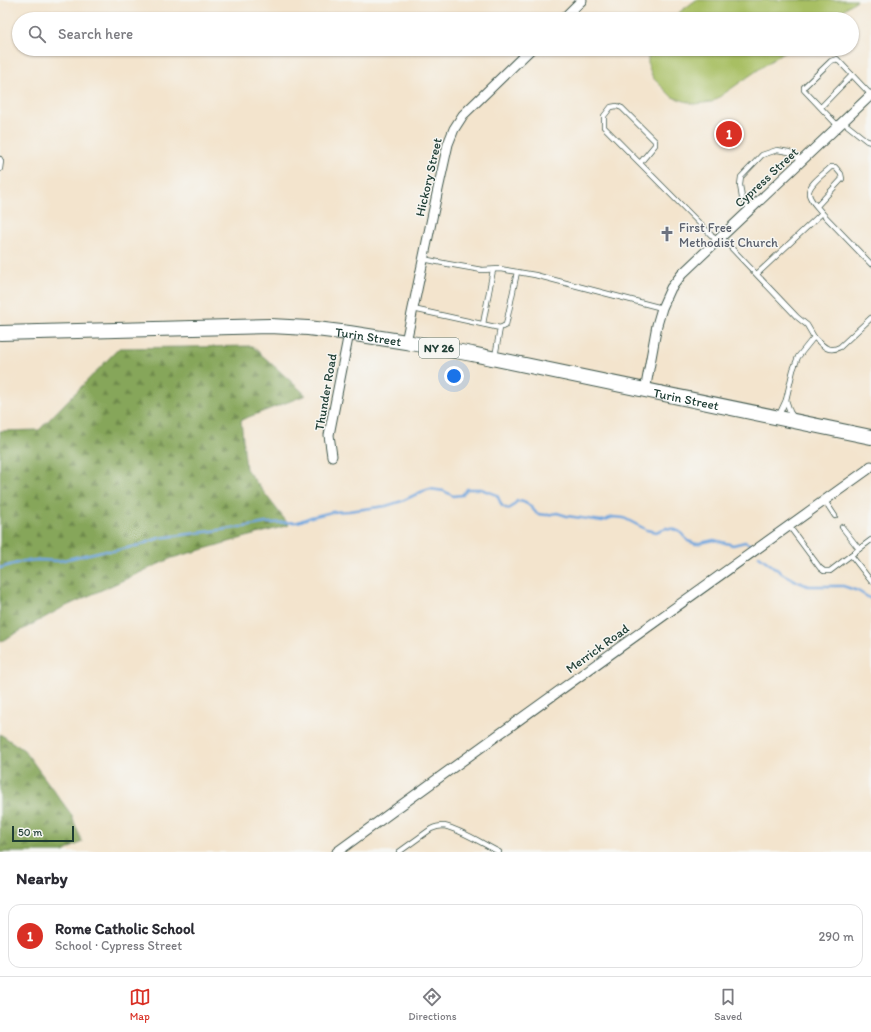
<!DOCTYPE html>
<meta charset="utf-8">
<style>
body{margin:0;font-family:Itim,sans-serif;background:#f2f2f3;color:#2b2b33}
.scale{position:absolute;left:12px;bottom:10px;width:62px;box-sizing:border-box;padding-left:4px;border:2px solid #1f3d34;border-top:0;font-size:11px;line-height:14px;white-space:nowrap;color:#1f3d34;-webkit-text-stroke:3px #f6f6f2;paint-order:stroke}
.you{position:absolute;left:454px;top:376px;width:14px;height:14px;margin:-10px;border:3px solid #fff;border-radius:50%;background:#1a73e8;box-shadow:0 0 0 6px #1a73e833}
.badge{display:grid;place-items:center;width:26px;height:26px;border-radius:50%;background:#d93025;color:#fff;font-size:13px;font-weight:700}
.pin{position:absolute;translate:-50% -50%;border:2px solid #fff;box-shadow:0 1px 4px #0006}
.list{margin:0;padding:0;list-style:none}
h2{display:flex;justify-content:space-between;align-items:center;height:52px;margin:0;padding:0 16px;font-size:17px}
h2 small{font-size:13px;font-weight:400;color:#7c7c81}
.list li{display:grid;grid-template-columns:26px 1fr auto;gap:12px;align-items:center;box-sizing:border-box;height:64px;margin:0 8px 8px;padding:0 8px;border:1px solid #e1e1e2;border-radius:12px}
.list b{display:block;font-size:15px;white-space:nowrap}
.list p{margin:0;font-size:13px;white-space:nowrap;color:#7c7c81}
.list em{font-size:13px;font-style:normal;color:#7c7c81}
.icon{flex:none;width:22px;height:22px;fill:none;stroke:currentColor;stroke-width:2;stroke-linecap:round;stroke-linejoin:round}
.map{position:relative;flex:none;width:871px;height:852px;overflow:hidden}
.search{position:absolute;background:#fff;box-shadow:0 1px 3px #0004;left:12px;right:12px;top:12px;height:44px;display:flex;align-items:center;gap:10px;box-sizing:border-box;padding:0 14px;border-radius:22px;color:#7c7c81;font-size:15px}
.sheet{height:124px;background:#fff}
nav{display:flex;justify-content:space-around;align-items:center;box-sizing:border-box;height:56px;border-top:1px solid #e1e1e2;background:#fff;font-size:11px;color:#7c7c81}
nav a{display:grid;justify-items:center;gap:2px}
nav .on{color:#d93025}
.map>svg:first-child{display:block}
</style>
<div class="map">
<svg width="871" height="852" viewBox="0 0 871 852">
<defs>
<pattern id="forest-firs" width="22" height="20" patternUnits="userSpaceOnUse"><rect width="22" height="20" fill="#86a65a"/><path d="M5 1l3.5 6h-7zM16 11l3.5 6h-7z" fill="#6d884b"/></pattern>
</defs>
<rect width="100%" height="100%" fill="#f6f6f2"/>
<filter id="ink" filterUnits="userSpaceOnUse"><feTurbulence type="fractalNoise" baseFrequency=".025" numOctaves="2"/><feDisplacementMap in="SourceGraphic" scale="8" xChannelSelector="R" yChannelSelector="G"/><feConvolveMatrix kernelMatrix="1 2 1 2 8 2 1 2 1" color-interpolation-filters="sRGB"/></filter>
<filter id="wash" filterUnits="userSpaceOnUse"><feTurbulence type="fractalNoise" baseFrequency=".012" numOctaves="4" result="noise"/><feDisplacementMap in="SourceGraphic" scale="16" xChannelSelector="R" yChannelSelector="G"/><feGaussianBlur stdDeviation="0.9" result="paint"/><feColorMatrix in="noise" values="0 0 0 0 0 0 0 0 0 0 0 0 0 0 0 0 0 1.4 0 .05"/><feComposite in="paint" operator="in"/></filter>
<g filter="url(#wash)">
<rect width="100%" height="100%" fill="#f3e4cd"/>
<g fill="#a8bf64" stroke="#647e4c">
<polygon points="696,0 857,0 830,19 670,19"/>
<polygon points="648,49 788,49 712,102 694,104 672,97 653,78 648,65"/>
</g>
<g fill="url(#forest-firs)" stroke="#527247">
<polygon points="252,346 306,395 241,420 246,469 289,525 172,558 62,608 0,642 0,431 39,430 119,348"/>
<polygon points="0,734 24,750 71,814 82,842 63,852 0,852"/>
</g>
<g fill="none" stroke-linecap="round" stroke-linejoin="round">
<g stroke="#71a6de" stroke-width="2.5">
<polyline points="759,556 783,574 796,581 808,586 843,586 858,591 871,599"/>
<path d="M0 568 24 561 39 560 59 561 102 551H114L140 545 159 538 250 526 266 523 298 522 311 517 332 512 349 511 386 506 402 501 421 492 430 489 444 491 453 496 462 495 467 489H481L497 495 502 506 508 509 512 507 517 501C527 501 531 507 537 514L547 515 557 513 567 516 602 521 613 517 624 518 647 530 656 532 666 528 673 529 680 532 688 541 696 544 714 540 733 545 745 542 751 545"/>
</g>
</g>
</g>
<g filter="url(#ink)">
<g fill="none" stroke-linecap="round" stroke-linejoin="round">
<g stroke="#3f564b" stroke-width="6">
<g id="lane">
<polyline points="821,107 852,75"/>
<polyline points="843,122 867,141 871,142"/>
<polyline points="838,126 804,90 804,87 831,61 837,59 871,95"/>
<polyline points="0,159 1,161 0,169"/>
<polyline points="640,163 655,145 655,141 622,108 617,106 611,107 604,116 604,127 717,241"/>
<path d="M817 206 842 179 841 174 835 167H831C825 173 807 185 809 194 810 201 818 207 822 213"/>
<polyline points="750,209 742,198 740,185 741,177 762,155 777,150 789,152 802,160"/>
<polyline points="721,237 797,317 807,325 814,337 798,357 793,370 786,400 779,415"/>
<polyline points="423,259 448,264 482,270 500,269 535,275 662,308"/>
<polyline points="757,274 822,213 871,264"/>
<polyline points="413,309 500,328 495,357"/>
<polyline points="483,324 493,270"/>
<polyline points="500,328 506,325 517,272"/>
<path d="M814 337C823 346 828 353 840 347L871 318"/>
<polyline points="786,400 790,412 794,418"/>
<polyline points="825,501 835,516"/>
<polyline points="789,526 820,568 824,571 830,571 859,549 842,527"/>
<polyline points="859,549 871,540"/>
<polyline points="851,555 871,581"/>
<path d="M399 852 431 829C435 827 439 826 444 826 460 829 483 844 499 852"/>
</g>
</g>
<g stroke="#3f564b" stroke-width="11">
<g id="street">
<polyline points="563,19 582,0"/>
<polyline points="406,342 437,194 448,144 454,129 463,115 531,49"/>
<polyline points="645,391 657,325 662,308 671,288 682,274 871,95"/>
<polyline points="332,456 329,435 349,333"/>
<path d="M337 852C513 723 690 597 867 470L871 466"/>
</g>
</g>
<g stroke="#3f564b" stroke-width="16">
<g id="primary">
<path id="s1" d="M0 333 270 326 308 328 349 333 406 342 472 354 871 437"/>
</g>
</g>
<use href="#lane" stroke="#fff" stroke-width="4.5"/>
<use href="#street" stroke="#fff" stroke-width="9"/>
<use href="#primary" stroke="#fff" stroke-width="14"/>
</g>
</g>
<defs>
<g id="church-bare" transform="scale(1.2)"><path d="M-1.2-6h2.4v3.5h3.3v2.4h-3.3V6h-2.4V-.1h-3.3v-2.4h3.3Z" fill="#6b7280" stroke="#f6f6f2" stroke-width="2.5" paint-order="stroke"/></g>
</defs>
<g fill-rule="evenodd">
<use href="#church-bare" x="667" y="234"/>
</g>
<g text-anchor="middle" stroke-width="3" stroke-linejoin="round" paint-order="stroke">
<rect fill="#f6f6f2" stroke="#60746d" stroke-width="1" x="419" y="338" width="40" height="20" rx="3"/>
<g font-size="12" font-weight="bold" fill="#1f3d34">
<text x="439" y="352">NY 26</text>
</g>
<g font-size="13" fill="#1f3d34" stroke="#f6f6f2">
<text transform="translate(428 177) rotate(-77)" y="5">Hickory Street</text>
<text transform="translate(766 177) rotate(-43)" y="5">Cypress Street</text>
<text dy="5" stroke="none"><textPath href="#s1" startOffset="369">Turin Street</textPath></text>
<text transform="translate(325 392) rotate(-80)" y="5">Thunder Road</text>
<text dy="5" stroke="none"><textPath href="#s1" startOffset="693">Turin Street</textPath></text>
<text transform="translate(597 648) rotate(-36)" y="5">Merrick Road</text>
</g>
<g font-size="13" fill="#5b616d" stroke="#f6f6f2" text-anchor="start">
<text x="679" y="232">First Free<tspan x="679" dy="15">Methodist Church</tspan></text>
</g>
</g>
</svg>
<div class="scale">50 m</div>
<div class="you"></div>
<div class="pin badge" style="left:729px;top:134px">1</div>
<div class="search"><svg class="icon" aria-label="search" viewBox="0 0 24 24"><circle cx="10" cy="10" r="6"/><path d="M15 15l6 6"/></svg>Search here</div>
</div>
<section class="sheet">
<h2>Nearby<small></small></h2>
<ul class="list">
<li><span class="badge">1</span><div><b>Rome Catholic School</b><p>School · Cypress Street</p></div><em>290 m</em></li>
</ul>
</section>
<nav>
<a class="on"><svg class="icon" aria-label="map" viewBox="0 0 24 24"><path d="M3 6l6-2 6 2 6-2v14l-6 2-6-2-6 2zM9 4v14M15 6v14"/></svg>Map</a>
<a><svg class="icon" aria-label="directions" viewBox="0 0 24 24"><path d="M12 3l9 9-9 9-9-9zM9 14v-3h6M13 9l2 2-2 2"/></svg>Directions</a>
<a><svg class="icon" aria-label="saved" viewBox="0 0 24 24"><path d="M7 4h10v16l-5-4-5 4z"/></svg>Saved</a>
</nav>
